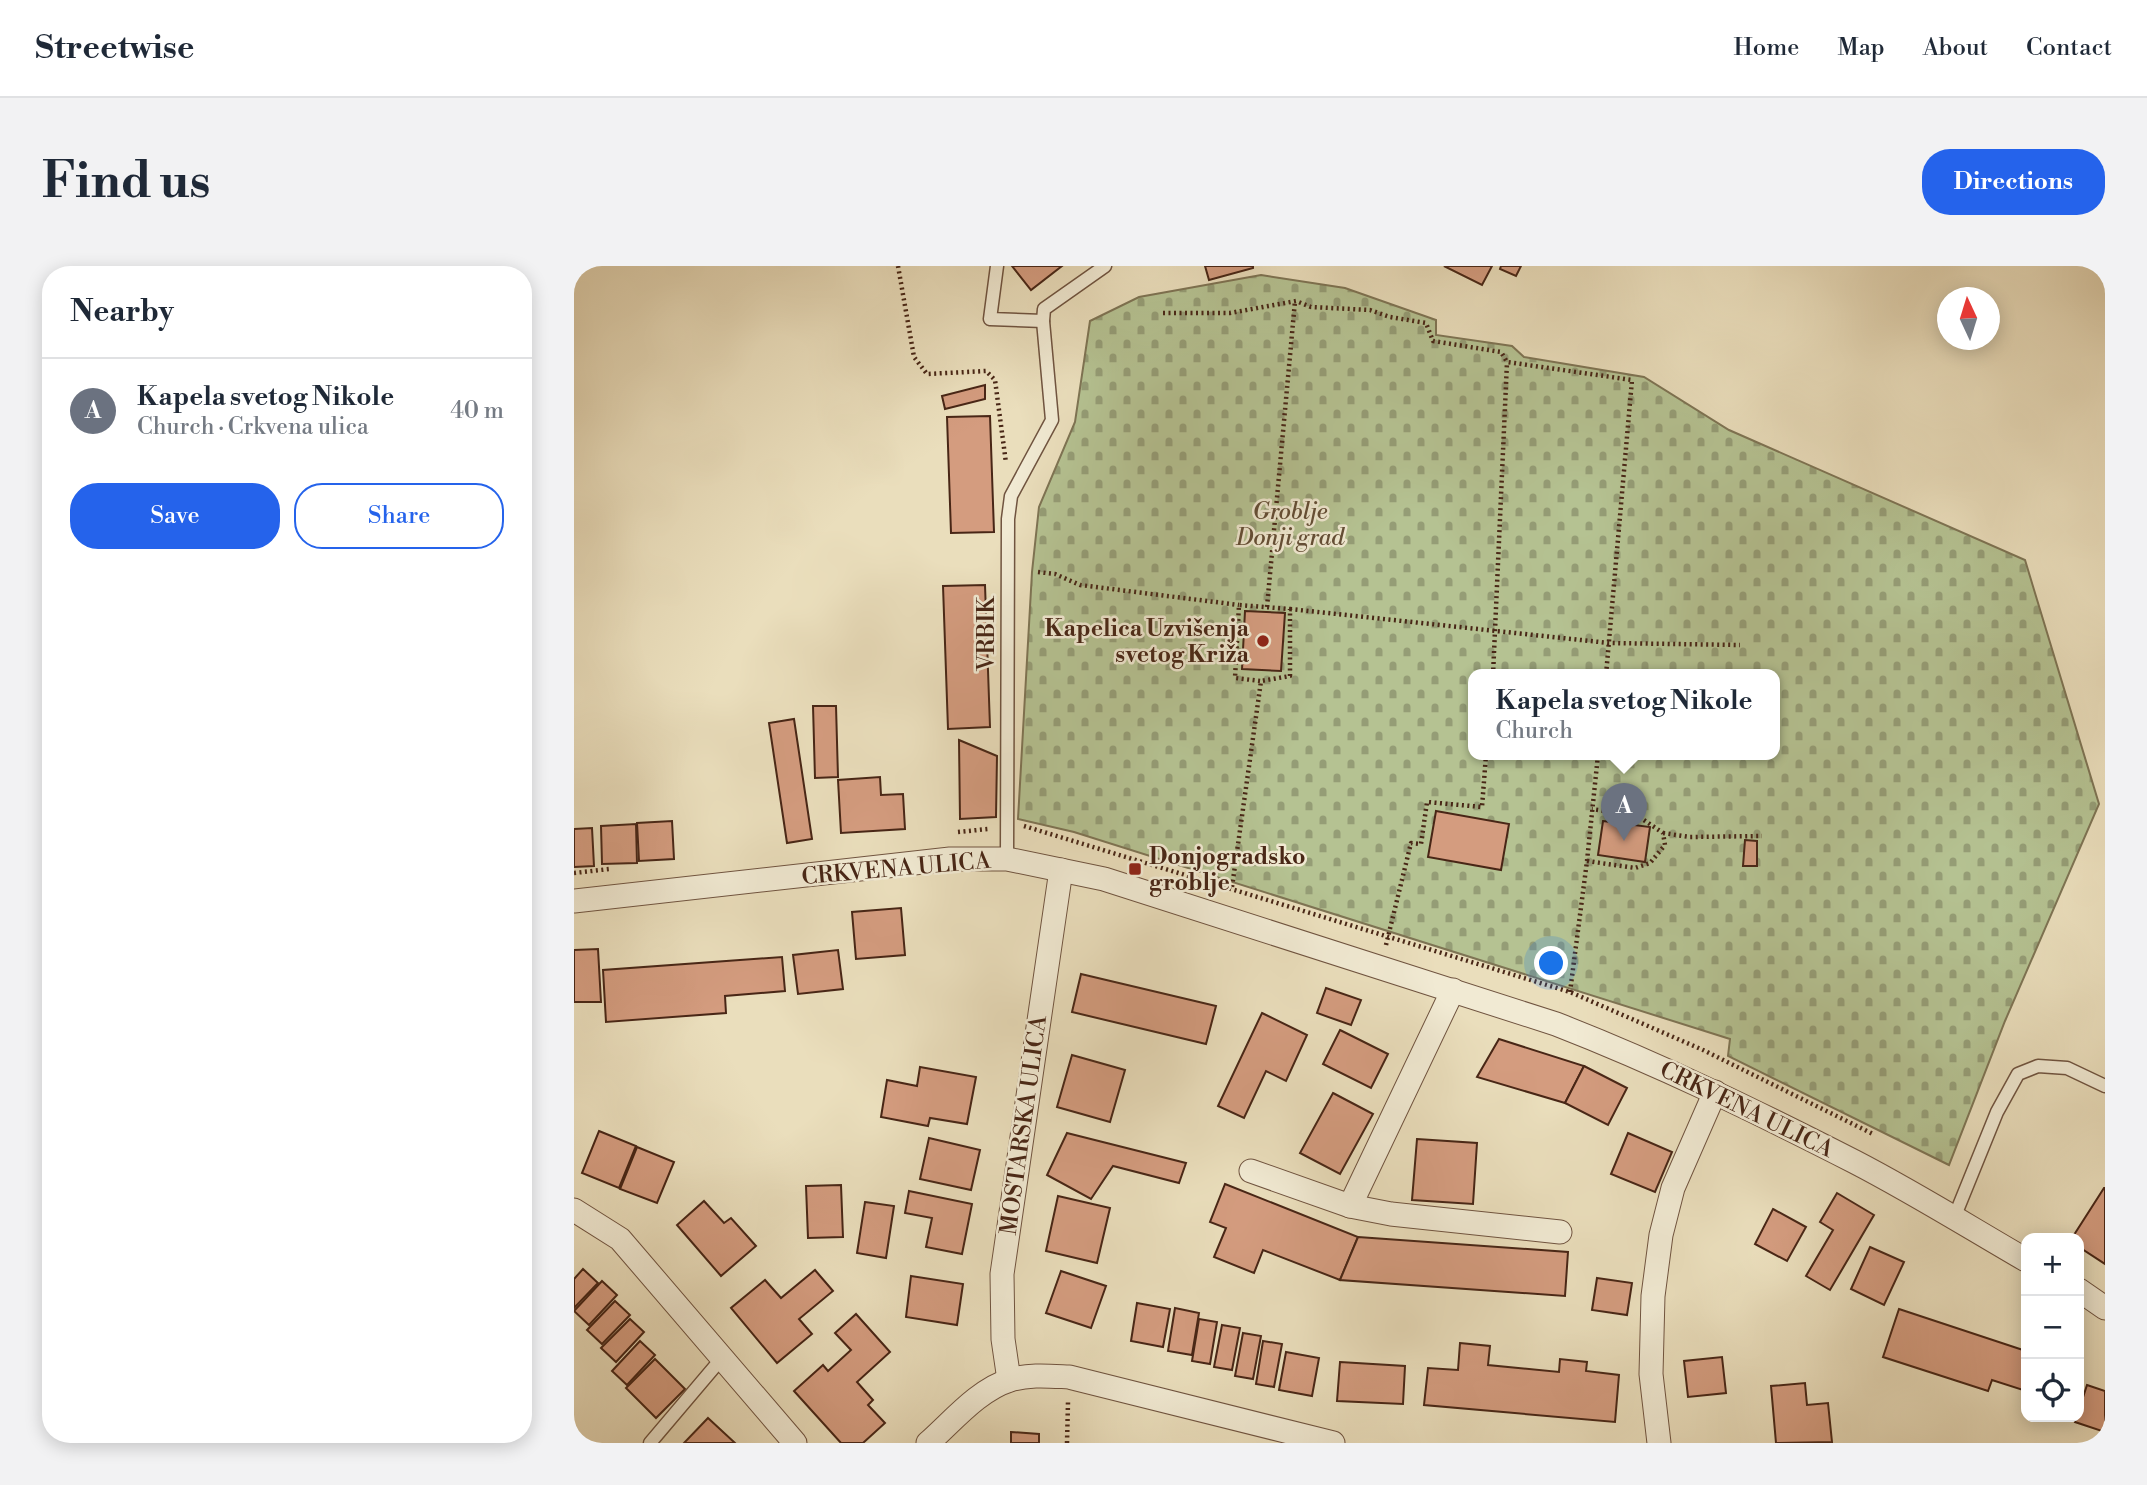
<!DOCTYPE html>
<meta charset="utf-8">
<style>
body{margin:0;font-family:"Libre Bodoni",serif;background:#f2f2f3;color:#1f2937}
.controls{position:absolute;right:21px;bottom:21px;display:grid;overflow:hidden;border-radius:14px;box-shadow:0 4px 18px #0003}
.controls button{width:63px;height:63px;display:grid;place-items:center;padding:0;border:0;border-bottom:2px solid #e0e1e3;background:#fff;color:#1f2937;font:35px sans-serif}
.compass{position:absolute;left:1363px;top:21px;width:63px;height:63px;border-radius:50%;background:#fff;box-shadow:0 4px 18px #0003;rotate:356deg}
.you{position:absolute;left:978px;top:698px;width:24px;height:24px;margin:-18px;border:5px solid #fff;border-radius:50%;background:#1a73e8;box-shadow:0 0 0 10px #1a73e833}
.badge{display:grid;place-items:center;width:46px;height:46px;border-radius:50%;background:#2563eb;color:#fff;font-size:23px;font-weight:700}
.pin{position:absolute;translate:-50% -58px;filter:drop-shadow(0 2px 4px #0008)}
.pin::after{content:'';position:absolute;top:37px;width:24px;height:21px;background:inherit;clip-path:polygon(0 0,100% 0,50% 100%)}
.popup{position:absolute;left:894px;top:403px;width:312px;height:91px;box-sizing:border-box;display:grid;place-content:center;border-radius:14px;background:#fff;filter:drop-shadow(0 2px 5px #0005);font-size:23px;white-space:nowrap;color:#747a83}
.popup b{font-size:26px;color:#1f2937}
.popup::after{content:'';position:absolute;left:50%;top:100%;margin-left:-14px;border:14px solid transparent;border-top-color:#fff}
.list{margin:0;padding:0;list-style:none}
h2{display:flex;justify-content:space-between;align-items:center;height:91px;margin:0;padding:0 28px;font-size:30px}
h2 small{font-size:23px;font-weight:400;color:#747a83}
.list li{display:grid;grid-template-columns:46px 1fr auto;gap:21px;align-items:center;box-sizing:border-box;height:105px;padding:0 28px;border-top:2px solid #e0e1e3}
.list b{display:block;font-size:26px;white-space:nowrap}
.list p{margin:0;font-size:23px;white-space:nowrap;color:#747a83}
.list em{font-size:23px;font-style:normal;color:#747a83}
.actions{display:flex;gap:14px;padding:21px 28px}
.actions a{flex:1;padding:16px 0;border:2px solid #2563eb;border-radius:28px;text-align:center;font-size:24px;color:#2563eb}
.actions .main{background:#2563eb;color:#fff}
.icon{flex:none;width:38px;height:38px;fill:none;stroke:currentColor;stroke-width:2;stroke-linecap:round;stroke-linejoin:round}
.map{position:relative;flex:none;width:1531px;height:1177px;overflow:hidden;border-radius:28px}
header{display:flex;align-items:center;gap:42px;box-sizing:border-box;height:98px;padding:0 35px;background:#fff;border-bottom:2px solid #e0e1e3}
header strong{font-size:33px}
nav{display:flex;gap:38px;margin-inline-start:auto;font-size:24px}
.intro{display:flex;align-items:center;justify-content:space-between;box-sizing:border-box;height:168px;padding:0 42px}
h1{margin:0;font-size:49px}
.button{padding:18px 32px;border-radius:28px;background:#2563eb;color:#fff;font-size:24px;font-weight:700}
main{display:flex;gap:42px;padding:0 42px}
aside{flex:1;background:#fff;border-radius:28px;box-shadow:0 4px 18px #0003}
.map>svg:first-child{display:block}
</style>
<header>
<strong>Streetwise</strong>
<nav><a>Home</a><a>Map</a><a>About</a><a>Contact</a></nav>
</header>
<div class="intro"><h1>Find us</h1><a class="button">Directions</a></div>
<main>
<aside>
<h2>Nearby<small></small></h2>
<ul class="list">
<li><span class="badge" style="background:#6b7280">A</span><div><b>Kapela svetog Nikole</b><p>Church · Crkvena ulica</p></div><em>40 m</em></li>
</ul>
<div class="actions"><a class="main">Save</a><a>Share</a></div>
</aside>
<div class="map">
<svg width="1531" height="1177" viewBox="0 0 1531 1177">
<defs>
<pattern id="cemetery-stones" width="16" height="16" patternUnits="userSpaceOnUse" patternTransform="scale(1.75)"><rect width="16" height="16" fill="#b5c292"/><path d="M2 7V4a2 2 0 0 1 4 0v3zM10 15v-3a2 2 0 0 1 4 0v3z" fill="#959d76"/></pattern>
</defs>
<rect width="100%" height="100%" fill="#eadebc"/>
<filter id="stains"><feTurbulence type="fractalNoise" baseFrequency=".00286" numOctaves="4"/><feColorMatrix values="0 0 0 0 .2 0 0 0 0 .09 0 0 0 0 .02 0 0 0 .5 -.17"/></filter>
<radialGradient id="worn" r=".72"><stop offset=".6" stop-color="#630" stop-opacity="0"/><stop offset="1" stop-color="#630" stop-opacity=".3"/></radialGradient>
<path fill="url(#cemetery-stones)" stroke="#7e7454" stroke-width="2" fill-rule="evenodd" d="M687 9 771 22 862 54V69L938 80 950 91 1070 111 1155 164 1451 294 1525 538 1431 755 1375 899 1154 790 1156 773 500 566 444 553 458 306 465 241 501 156 516 55 565 31ZM900 409H1200V489H900Z"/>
<g fill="#d49c7f" stroke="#482616" stroke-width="2">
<polygon points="438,0 488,0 457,24"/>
<polygon points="631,0 679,0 679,2 635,14"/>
<polygon points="870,0 918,0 908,19"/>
<polygon points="927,0 947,0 942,10 926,3"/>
<polygon points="411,119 411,133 371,143 368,130"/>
<polygon points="416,150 420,266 377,267 373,151"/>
<polygon points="411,319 416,461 374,463 369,320"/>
<polygon points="671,345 711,347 707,405 668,403"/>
<polygon points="239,440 262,440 264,511 241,512"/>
<polygon points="220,453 238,573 213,577 195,457"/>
<polygon points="385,474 423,490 422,551 386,553"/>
<polygon points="306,511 307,529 329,528 331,563 267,567 264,514"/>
<polygon points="862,545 935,558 927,604 854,591"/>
<polygon points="98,555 100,593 65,595 63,557"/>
<polygon points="1029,555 1076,561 1071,596 1024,589"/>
<polygon points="62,558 63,597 28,598 27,560"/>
<polygon points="18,562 20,600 0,601 0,563"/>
<polygon points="1171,574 1183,575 1183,600 1169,600"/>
<polygon points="327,642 331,689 282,693 278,646"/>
<polygon points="24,683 27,736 0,736 0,684"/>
<polygon points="264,684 269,723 224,728 219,689"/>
<polygon points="208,691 211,725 151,730 152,747 32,756 29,704"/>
<polygon points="507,708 642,740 632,778 498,746"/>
<polygon points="752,722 787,734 777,759 743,747"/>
<polygon points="688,747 733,769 712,815 692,805 670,852 644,840"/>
<polygon points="766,764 814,788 797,822 749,798"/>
<polygon points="925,773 1010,800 991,837 903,811"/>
<polygon points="498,789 551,804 536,856 483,841"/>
<polygon points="1010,800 1053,822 1034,859 991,837"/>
<polygon points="346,801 402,811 393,858 356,852 354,860 307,851 313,814 343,820"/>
<polygon points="759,827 799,848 766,908 726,887"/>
<polygon points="25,865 62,880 45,922 8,907"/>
<polygon points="493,867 612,897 605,917 539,900 517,933 473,909"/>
<polygon points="1054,867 1098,886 1081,926 1037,908"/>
<polygon points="355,872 406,884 397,924 346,913"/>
<polygon points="843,873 903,877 899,938 838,934"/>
<polygon points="63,881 100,896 83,937 46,923"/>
<polygon points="651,918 784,971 766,1014 689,984 680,1007 640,991 652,962 636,956"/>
<polygon points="267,919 269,971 234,972 232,920"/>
<polygon points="1530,922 1531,922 1531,998 1505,981 1505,972 1498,972"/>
<polygon points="335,925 398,938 388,988 352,981 358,952 331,947"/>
<polygon points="1263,927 1300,949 1256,1024 1232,1010 1259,964 1246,956"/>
<polygon points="484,930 536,942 523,997 472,985"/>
<polygon points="130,935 150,957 157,952 182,980 147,1010 103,959"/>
<polygon points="291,936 320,940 312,992 283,987"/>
<polygon points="1199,943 1232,961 1213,995 1181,978"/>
<polygon points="784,971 994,986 991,1030 766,1014"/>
<polygon points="1296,981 1330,996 1310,1039 1277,1023"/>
<polygon points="9,1003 24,1017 0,1042 0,1013"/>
<polygon points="241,1004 259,1025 225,1053 238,1068 203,1097 157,1042 191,1014 207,1032"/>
<polygon points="487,1005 532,1020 517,1062 472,1047"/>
<polygon points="337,1010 389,1018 383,1059 332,1051"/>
<polygon points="1023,1012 1058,1017 1053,1049 1018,1044"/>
<polygon points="28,1015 43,1029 15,1059 0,1045"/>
<polygon points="41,1035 56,1049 28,1078 13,1064"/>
<polygon points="563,1037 596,1043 589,1081 557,1075"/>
<polygon points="601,1042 625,1047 618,1089 594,1085"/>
<polygon points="1325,1043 1452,1085 1452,1125 1418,1114 1414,1125 1309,1091"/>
<polygon points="282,1048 316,1086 283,1116 299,1134 294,1139 311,1157 289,1177 267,1177 220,1125 249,1099 254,1105 277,1084 261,1067"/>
<polygon points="56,1053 70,1066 42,1096 27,1082"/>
<polygon points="625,1053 643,1056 636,1098 618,1095"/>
<polygon points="648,1059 666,1062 658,1104 640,1101"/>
<polygon points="669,1067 687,1070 679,1113 661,1110"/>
<polygon points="66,1075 81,1089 53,1119 38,1105"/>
<polygon points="689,1075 708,1078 700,1121 682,1118"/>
<polygon points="886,1077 916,1080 914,1099 985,1106 986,1093 1013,1096 1012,1105 1045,1109 1041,1156 850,1139 854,1102 884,1104"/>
<polygon points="712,1086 745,1092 738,1130 705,1124"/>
<polygon points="1148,1091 1152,1127 1114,1131 1110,1095"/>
<polygon points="81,1093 111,1123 82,1152 52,1122"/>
<polygon points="766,1096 831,1100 829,1138 763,1135"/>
<polygon points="1231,1117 1233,1139 1254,1137 1258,1176 1202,1177 1197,1120"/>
<polygon points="1513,1119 1531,1125 1531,1166 1501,1156"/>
<polygon points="134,1152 161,1177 110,1177"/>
<polygon points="437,1166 465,1168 465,1177 437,1177"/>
</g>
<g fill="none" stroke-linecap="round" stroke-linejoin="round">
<g stroke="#705440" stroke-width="15">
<g id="lane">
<polyline points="423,0 416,53 469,55"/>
<polyline points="433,593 434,253 437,230 478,154 469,55 470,43 531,0"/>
<polyline points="1380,952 1423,846 1444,808 1464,800 1493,802 1531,820"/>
<polyline points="76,1177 148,1092"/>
</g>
</g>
<g stroke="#705440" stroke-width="25">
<g id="street">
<path d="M0 635 376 593H433L530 613 982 758C1085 798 1183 846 1281 896 1339 926 1395 961 1452 994"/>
<polyline points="677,905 776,940 817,948 986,966"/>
<polyline points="776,940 879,724"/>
<polyline points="0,944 46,973 221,1177"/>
<polyline points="1505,1024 1531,1042"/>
<polyline points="435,1114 429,1073 428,1008 487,604"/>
<path d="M354 1177C378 1156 404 1124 436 1114 455 1108 475 1110 495 1111L759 1177"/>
<polyline points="1085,1177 1077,1108 1079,1030 1087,969 1099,922 1141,826"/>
</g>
</g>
<g stroke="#482616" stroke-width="4.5" stroke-dasharray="2 3.5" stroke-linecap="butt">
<polyline points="324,0 340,91 353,108 412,105 421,114 432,197"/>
<polyline points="589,47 656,47 722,35 737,41 796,44 816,51 852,57 859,75 927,86 933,96 1058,114 1032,409"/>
<polyline points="464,306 481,308 506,319 665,339"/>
<polyline points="693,341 721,35"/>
<polyline points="716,343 1035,377 1166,379"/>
<polyline points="919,409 933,96"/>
<polyline points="450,560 996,726 1129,784 1299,868"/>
<polyline points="384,566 414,563"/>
<polyline points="1089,567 1116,571 1188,570"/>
<polyline points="1013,595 1061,602 1076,597 1091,579 1089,567 1064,550 1018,543"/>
<polyline points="0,607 35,603"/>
<polyline points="658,621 687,415 661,412 665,339 716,343 716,410 687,415"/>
<polyline points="812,679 837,577 847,578 853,536 908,541 912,489"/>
<polyline points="996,726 1013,595 1024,489"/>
<polyline points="493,1177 494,1136"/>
</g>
<use href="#lane" stroke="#f1ead3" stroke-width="12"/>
<use href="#street" stroke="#f1ead3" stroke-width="23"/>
</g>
<g fill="#8f2418" stroke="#f1ead3" stroke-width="2.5">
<circle cx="689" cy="375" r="7"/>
<rect x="554" y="596" width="14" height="14" rx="3.5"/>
</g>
<g text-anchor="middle" stroke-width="5" stroke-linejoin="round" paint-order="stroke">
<g font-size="23" font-style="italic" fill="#634d35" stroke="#f1ead3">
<text x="716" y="253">Groblje<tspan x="716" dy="26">Donji grad</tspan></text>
</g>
<g font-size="23" font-weight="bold" fill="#482616" stroke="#f1ead3" text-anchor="end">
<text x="675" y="370">Kapelica Uzvišenja<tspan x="675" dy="26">svetog Križa</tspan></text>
<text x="575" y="598" text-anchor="start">Donjogradsko<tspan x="575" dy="26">groblje</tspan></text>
</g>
<g font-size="23" fill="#482616" stroke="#f1ead3">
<text transform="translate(412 368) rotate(-90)" y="8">VRBIK</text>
<text transform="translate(322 602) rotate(-5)" y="8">CRKVENA ULICA</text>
<text transform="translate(1173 843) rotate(26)" y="8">CRKVENA ULICA</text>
<text transform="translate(449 859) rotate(-82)" y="8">MOSTARSKA ULICA</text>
</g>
</g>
<rect width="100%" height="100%" filter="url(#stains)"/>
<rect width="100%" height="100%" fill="url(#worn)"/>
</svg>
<div class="controls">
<button>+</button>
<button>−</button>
<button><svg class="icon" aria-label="locate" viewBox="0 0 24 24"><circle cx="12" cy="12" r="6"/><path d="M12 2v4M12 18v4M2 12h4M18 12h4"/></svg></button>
</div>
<svg class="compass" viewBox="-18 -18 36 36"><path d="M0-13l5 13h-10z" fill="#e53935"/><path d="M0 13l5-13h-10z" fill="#747a83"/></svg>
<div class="you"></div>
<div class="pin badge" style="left:1050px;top:575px;background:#6b7280">A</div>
<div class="popup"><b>Kapela svetog Nikole</b>Church</div>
</div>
</main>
